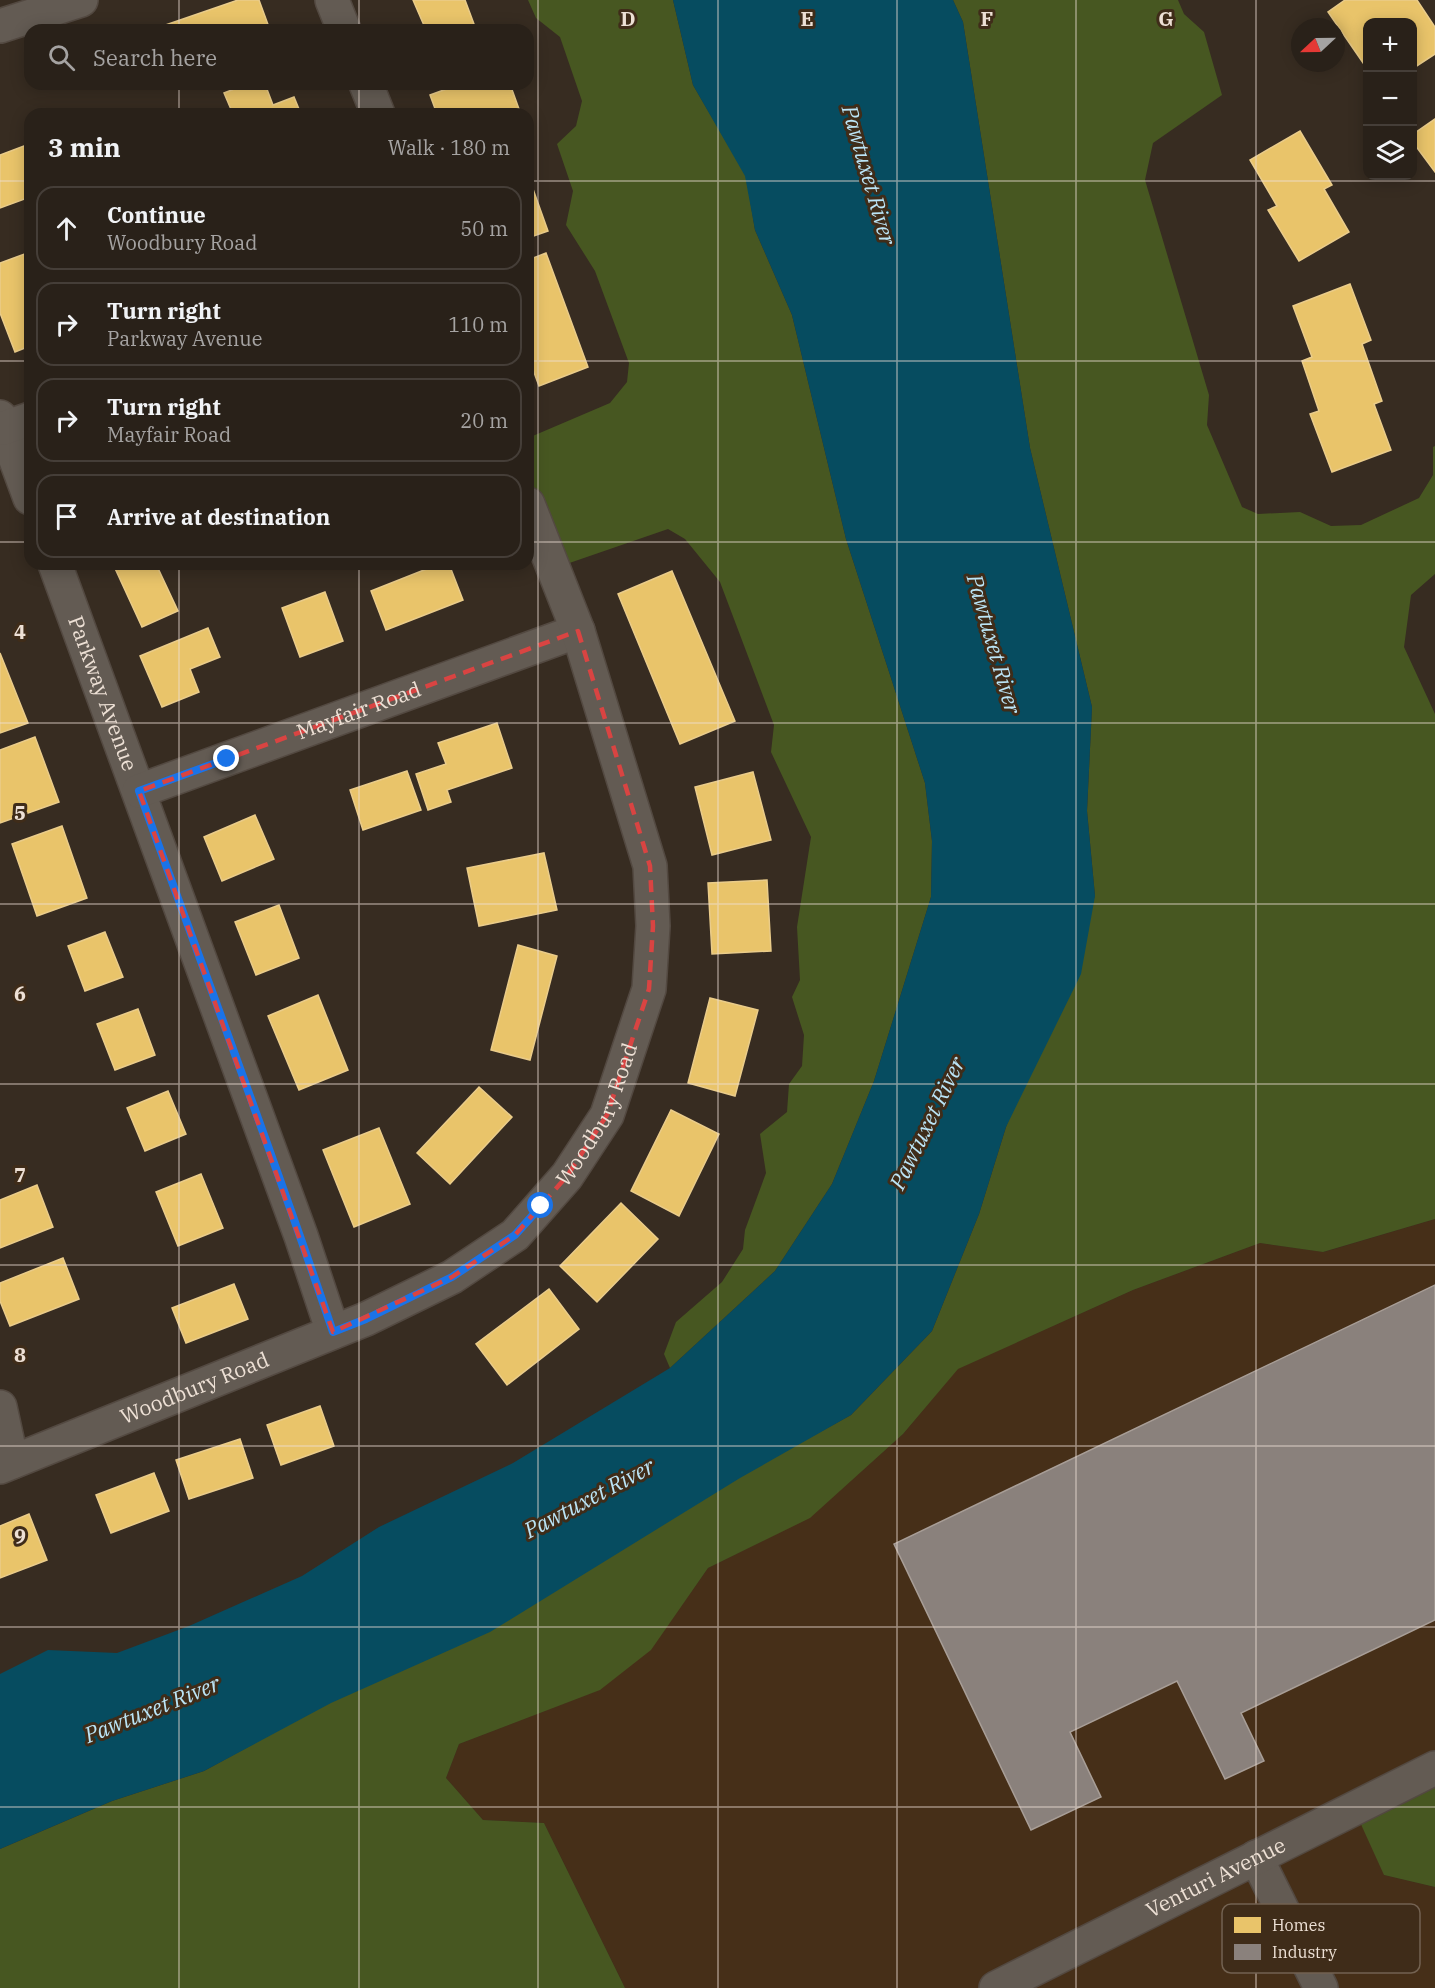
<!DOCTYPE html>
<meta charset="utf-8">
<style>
body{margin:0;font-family:"IBM Plex Serif",serif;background:#312922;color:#f1f3f6}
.controls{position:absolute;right:18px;top:18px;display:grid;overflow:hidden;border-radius:12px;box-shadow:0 3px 15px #0003}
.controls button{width:54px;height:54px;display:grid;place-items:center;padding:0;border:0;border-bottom:2px solid #453e38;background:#292119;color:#f1f3f6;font:30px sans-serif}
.compass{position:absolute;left:1291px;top:18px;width:54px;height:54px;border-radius:50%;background:#292119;box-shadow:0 3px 15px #0003;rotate:248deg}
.stop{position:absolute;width:18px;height:18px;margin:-14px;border:4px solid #1a73e8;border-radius:50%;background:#fff}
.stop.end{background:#1a73e8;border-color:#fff;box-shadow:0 2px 6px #0008}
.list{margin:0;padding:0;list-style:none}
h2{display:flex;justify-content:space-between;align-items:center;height:78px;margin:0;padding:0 24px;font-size:26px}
h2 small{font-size:20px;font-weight:400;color:#a5a3a2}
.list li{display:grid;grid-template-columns:39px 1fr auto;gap:18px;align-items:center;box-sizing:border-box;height:84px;margin:0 12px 12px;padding:0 12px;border:2px solid #453e38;border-radius:18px}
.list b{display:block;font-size:22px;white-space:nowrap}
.list p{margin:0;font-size:20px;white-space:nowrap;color:#a5a3a2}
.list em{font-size:20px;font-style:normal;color:#a5a3a2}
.icon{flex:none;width:33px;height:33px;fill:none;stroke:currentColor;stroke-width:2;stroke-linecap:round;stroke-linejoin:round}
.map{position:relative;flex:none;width:1435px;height:1988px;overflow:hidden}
.search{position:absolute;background:#292119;box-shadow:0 3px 15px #0003;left:24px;top:24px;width:510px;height:66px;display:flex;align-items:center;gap:15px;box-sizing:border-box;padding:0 21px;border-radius:18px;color:#a5a3a2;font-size:22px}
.panel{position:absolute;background:#292119;box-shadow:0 3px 15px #0003;left:24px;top:108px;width:510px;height:462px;border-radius:18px}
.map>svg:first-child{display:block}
</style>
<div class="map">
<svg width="1435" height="1988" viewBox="0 0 1435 1988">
<rect width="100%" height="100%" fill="#372c21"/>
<polygon fill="#462f18" points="1435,1219 1435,1766 1384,1875 1435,1887 1435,1988 625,1988 544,1823 483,1820 446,1778 459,1744 599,1690 650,1650 708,1568 810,1517 903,1434 957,1369 1133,1290 1260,1243 1324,1252"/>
<g fill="#475721">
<polygon points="528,0 673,0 693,85 746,176 755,230 792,315 846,539 925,783 932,841 931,897 874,1081 832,1184 775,1271 670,1368 664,1354 676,1322 722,1282 743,1249 745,1230 766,1173 760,1134 787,1112 789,1084 802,1066 804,1035 792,997 800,980 797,927 811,837 771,752 774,725 720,582 685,539 668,529 552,569 528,516 528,438 610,403 627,382 629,363 595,271 566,225 573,191 557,144 576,126 582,101 560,37 536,18"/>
<polygon points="953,0 1178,0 1184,14 1204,32 1222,95 1153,143 1145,180 1209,395 1207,425 1242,507 1258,514 1300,512 1331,526 1361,525 1419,498 1433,475 1433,447 1435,446 1435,574 1411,595 1404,647 1435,714 1435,1219 1323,1252 1260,1243 1133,1290 958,1369 903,1434 810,1518 708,1568 651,1650 600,1690 459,1744 446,1778 483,1820 544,1823 625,1988 0,1988 0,1849 112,1801 204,1771 851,1415 932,1331 979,1214 1006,1127 1095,896 1087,811 1092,707 1030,448 963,22"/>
<polygon points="1435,1766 1435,1887 1384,1875 1354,1809"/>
</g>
<polygon fill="#064c60" points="673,0 953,0 963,22 1030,448 1092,707 1087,811 1095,896 1081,974 1006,1127 979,1214 932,1331 851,1415 740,1478 490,1632 331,1703 204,1771 112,1801 0,1849 0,1674 48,1650 117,1653 189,1626 302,1576 379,1527 513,1463 670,1368 775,1271 832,1184 874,1081 931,897 932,841 925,783 846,539 792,315 755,230 745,176 693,85"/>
<g fill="#e9c46a" stroke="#eacc8a" stroke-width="1.5">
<polygon points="238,0 259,0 270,30 151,30"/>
<polygon points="413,0 465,0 474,24 459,30 426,30"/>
<polygon points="1345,0 1417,0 1435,27 1435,54 1412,69 1412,22 1368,22 1368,70 1328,12"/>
<polygon points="247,84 265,84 273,105 294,97 301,114 233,114 224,93"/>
<polygon points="460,84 510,84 519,109 506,114 437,114 430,95"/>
<polygon points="1435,119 1435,172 1412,141 1412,135"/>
<polygon points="1300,131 1332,185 1324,189 1349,232 1299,261 1268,210 1277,206 1250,160"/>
<polygon points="29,144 30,197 0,208 0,155"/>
<polygon points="528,175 548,231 528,238"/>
<polygon points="30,252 30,346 15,352 0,313 0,263"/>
<polygon points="546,253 588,367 539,386 528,356 528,260"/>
<polygon points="1350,284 1371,340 1362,344 1382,401 1374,404 1391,450 1332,472 1310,414 1319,411 1302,361 1312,357 1293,306"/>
<polygon points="113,564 156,564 178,611 142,627"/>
<polygon points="439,564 449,564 463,600 386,630 371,591"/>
<polygon points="672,571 735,721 680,744 618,594"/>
<polygon points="325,592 343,641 300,657 282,608"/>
<polygon points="208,628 220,657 190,669 199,692 162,707 140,656"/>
<polygon points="0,653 28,723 0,733"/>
<polygon points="497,723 512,768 447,790 451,802 428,810 416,774 446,764 438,743"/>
<polygon points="35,737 59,802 0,823 0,750"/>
<polygon points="407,771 421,810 363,830 350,790"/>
<polygon points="753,772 771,840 712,855 695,787"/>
<polygon points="255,815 274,859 222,881 204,837"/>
<polygon points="62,826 87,898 37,916 12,844"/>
<polygon points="544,853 557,910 479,926 467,868"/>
<polygon points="767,880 771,951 712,954 708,883"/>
<polygon points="279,905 299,958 256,975 235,922"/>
<polygon points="105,932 123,977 85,991 68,946"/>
<polygon points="518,945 557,956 530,1060 491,1050"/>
<polygon points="318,995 348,1070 299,1090 268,1016"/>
<polygon points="710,998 758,1010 735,1096 688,1083"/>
<polygon points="138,1009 155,1055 115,1070 97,1024"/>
<polygon points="479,1087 512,1117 450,1184 417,1153"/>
<polygon points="168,1091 186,1134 145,1151 127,1108"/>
<polygon points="671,1110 719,1134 679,1216 631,1191"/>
<polygon points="379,1128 410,1204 354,1227 323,1150"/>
<polygon points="201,1174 223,1228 178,1246 156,1192"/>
<polygon points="37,1185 53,1227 0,1248 0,1200"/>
<polygon points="621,1203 658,1239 597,1302 560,1266"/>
<polygon points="63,1258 79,1299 10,1326 0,1301 0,1283"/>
<polygon points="234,1284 248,1319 186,1343 172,1308"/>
<polygon points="549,1289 579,1329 507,1385 476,1344"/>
<polygon points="320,1406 334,1446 281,1465 267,1425"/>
<polygon points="240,1439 253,1478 189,1499 176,1460"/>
<polygon points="154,1473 169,1511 111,1533 96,1495"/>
<polygon points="29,1514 47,1560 0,1578 0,1526"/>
</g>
<polygon fill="#8a817c" stroke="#a89e97" stroke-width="1.5" points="1435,1285 1435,1620 1241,1713 1264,1761 1225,1779 1177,1681 1070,1732 1101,1797 1031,1830 894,1544"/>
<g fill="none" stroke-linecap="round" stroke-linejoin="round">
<g stroke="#534941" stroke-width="36">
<g id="street">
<polyline points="332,0 344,30"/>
<polyline points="0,26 81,0"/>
<polyline points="366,84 378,114"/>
<polyline points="0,417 30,498"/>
<polyline points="4,428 30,419"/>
<path id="s1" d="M55 564 301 1236 333 1332"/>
<path id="s2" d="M139 791 578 631"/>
<polyline points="0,1407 12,1462"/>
<path id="s3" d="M0 1467 366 1319 452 1277 515 1235 567 1176 607 1115 649 989 653 926 650 866 578 631 528 504"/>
<polyline points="1256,1857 1321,1988"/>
<path id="s4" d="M996 1988 1435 1768"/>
</g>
</g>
<use href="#street" stroke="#635b53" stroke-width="33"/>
</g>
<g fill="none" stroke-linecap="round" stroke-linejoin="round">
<path stroke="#1a73e8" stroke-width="8" d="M227 759 139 791C204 971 272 1151 333 1332L366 1319 452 1277 515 1235 541 1206"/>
</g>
<path fill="none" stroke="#d94442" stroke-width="4.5" stroke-dasharray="12 8" stroke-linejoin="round" d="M578 631 650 866 653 926 649 989 607 1115 567 1176 515 1235 452 1277 333 1332 139 791Z"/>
<path fill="none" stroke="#ede0d5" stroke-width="1.5" stroke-opacity="0.55" d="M179 0V30M359 0V30M538 0V1988M718 0V1988M897 0V1988M1076 0V1988M1256 0V1988M179 84V114M359 84V114M0 181H30M528 181H1435M0 361H30M528 361H1435M0 542H30M528 542H1435M179 564V1988M359 564V1988M0 723H1435M0 904H1435M0 1084H1435M0 1265H1435M0 1446H1435M0 1627H1435M0 1807H1435"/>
<g text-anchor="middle" stroke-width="6" stroke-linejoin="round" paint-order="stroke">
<g font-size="21" fill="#ede0d5" stroke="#3f2c19">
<text dy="7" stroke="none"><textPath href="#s1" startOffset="138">Parkway Avenue</textPath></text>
<text dy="7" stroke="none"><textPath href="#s2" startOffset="234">Mayfair Road</textPath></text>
<text dy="7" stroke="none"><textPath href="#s3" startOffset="714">Woodbury Road</textPath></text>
<text dy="7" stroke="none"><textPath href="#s3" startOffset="210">Woodbury Road</textPath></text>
<text dy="7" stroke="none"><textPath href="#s4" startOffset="246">Venturi Avenue</textPath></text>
</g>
<g font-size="22" font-style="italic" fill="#bbe5f7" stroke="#3f2c19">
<text transform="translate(869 175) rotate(74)" y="8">Pawtuxet River</text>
<text transform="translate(994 644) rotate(74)" y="8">Pawtuxet River</text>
<text transform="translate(927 1123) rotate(-64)" y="8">Pawtuxet River</text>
<text transform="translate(589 1498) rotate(-28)" y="8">Pawtuxet River</text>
<text transform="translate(152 1709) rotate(-22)" y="8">Pawtuxet River</text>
</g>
</g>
<rect x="1222" y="1904" width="198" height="69" rx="9" fill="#3f2c19" stroke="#736251" stroke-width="1.5"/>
<rect x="1234" y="1917" width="27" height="16" fill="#e9c46a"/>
<rect x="1234" y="1944" width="27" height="16" fill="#8a817c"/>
<g font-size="16" fill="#ede0d5">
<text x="1272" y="1931">Homes</text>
<text x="1272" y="1958">Industry</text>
</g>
<g font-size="20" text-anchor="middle" font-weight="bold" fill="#ede0d5" stroke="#3f2c19" stroke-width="6" stroke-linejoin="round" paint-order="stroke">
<text x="628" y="26">D</text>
<text x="807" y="26">E</text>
<text x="987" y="26">F</text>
<text x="1166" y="26">G</text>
<text x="20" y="639">4</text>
<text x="20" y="820">5</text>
<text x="20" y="1001">6</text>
<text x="20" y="1182">7</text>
<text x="20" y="1362">8</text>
<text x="20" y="1543">9</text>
</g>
</svg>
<div class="controls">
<button>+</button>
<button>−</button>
<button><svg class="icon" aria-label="layers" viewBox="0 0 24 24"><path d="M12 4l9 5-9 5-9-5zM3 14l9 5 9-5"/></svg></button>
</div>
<svg class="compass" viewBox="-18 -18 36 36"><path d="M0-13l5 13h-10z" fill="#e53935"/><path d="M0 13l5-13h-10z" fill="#a5a3a2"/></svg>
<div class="stop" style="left:541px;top:1206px"></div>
<div class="stop end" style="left:227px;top:759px"></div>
<div class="search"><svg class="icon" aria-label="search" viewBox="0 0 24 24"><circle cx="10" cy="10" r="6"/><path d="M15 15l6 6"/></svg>Search here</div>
<section class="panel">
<h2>3 min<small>Walk · 180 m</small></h2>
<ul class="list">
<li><svg class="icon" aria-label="ahead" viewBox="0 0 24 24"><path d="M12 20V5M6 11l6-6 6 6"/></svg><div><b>Continue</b><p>Woodbury Road</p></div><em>50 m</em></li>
<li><svg class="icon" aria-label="right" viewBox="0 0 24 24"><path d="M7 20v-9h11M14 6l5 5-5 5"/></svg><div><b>Turn right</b><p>Parkway Avenue</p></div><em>110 m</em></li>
<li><svg class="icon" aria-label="right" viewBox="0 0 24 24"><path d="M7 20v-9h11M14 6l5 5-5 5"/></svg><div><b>Turn right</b><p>Mayfair Road</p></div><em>20 m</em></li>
<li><svg class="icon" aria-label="arrive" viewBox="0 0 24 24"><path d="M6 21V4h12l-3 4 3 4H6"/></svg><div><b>Arrive at destination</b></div></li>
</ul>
</section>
</div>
